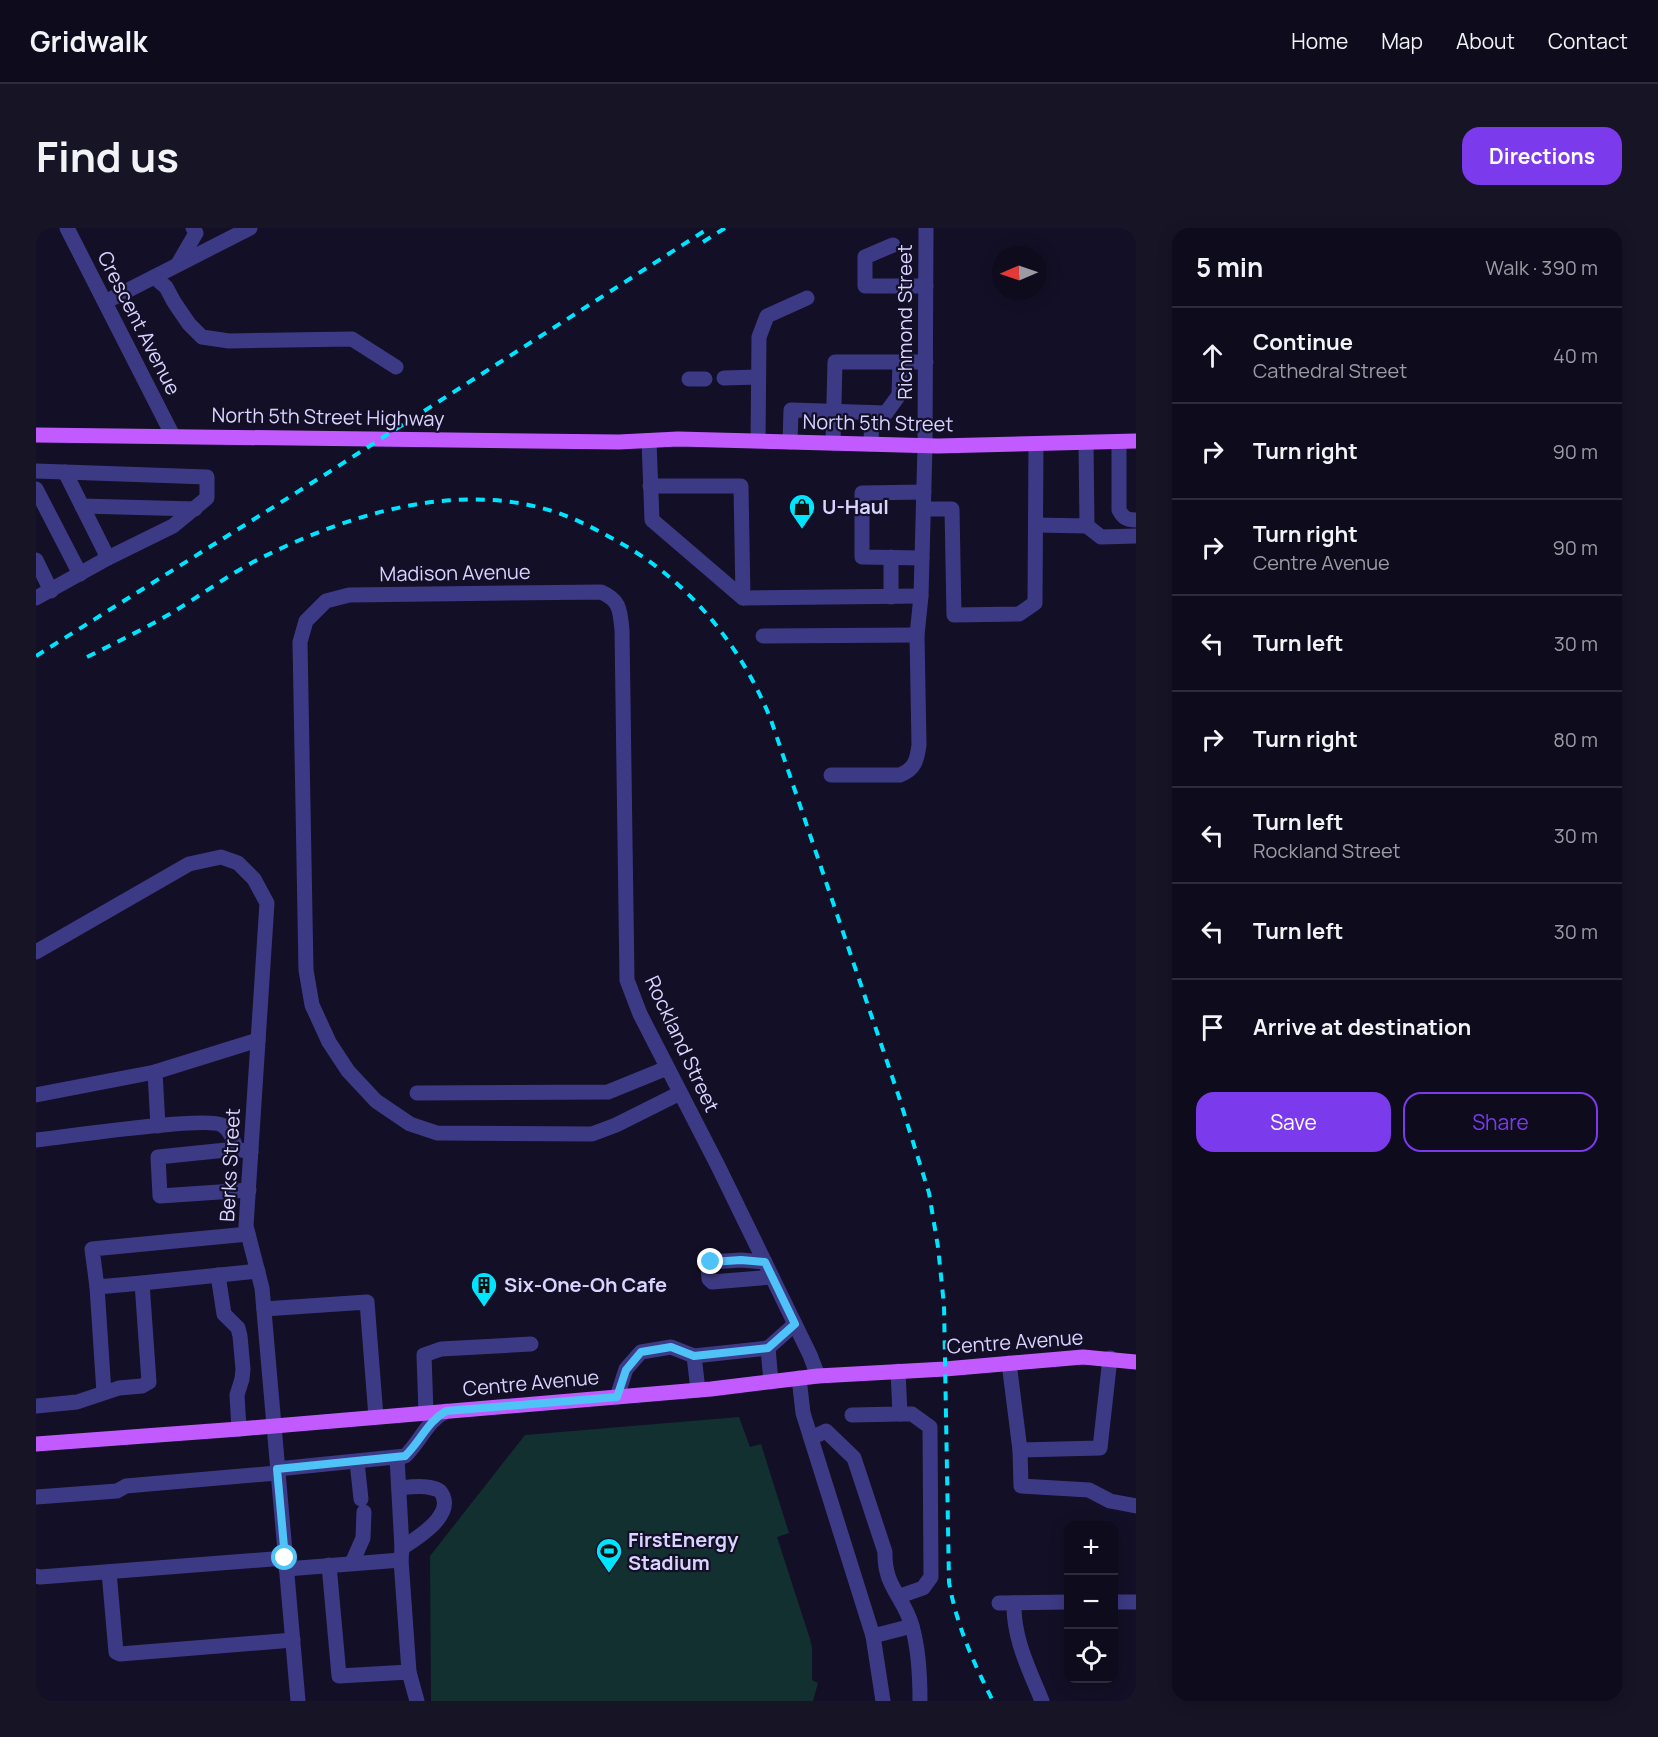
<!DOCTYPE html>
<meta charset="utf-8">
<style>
body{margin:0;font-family:Manrope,sans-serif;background:#171425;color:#f1f3f6}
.controls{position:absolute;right:18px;bottom:18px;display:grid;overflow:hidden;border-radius:12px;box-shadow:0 3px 15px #0003}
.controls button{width:54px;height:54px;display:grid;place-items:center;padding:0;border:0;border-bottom:2px solid #2e2b3b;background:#0e0b1c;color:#f1f3f6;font:30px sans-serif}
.compass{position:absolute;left:956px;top:18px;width:54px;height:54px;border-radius:50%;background:#0e0b1c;box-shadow:0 3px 15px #0003;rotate:268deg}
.stop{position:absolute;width:18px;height:18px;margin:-14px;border:4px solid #4fc3f7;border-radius:50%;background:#fff}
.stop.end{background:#4fc3f7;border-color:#fff;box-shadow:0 2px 6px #0008}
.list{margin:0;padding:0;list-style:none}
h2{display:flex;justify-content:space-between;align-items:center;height:78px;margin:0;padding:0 24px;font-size:26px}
h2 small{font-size:20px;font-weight:400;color:#9b9ba3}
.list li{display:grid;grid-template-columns:39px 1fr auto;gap:18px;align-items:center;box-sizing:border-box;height:96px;padding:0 24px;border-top:2px solid #2e2b3b}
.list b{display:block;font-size:22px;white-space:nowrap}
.list p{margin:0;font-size:20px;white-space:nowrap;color:#9b9ba3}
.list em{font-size:20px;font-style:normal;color:#9b9ba3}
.actions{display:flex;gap:12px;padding:18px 24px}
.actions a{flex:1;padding:14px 0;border:2px solid #7c3aed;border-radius:18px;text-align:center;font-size:21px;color:#7c3aed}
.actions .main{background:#7c3aed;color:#fff}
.icon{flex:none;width:33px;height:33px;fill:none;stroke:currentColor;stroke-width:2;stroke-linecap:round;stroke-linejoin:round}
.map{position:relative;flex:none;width:1100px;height:1473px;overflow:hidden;border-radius:18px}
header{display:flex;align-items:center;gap:36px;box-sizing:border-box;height:84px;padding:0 30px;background:#0e0b1c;border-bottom:2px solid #2e2b3b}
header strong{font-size:28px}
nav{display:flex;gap:33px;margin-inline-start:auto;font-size:21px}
.intro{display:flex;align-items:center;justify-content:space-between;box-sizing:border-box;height:144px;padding:0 36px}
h1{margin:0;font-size:42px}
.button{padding:15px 27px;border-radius:18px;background:#7c3aed;color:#fff;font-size:21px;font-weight:700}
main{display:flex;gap:36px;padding:0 36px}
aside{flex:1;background:#0e0b1c;border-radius:18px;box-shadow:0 3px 15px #0003}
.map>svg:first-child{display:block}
</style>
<header>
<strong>Gridwalk</strong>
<nav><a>Home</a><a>Map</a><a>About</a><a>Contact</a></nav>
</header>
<div class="intro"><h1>Find us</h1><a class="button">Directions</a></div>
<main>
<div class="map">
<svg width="1100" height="1473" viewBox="0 0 1100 1473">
<rect width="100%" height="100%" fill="#130f26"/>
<polygon fill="#12302f" points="703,1189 714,1219 725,1216 753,1305 741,1309 774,1411 776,1420 776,1452 782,1455 777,1473 395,1473 394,1328 489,1207"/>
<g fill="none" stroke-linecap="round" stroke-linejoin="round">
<g stroke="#3d3a85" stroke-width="15">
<polyline points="31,0 137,208"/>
<polyline points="857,17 829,29 829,58 890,58"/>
<polyline points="142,36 160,5 157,0"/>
<polyline points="118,49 130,59 138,74 153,96 166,109 193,113 316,111 360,139"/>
<polyline points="69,74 214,0"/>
<polyline points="688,150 722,149"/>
<polyline points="653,151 669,151"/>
<polyline points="613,213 616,292 707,370 705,258 614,258"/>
<polyline points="722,213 723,109 731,88 771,70"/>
<polyline points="754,214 755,182 850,185 863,167 864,134"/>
<path d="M1083 214V282C1087 290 1091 292 1100 292"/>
<polyline points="797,215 799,134 890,134"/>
<polyline points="835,216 836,185"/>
<polyline points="0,243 171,249 171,270 137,298 72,330 0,370"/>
<polyline points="29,244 72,330"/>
<polyline points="0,261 44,346"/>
<polyline points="46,278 159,281"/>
<polyline points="888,281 916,281 918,387 983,386 999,375 1000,216"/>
<polyline points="1000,297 1051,298 1050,215"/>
<polyline points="1051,298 1065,309 1100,308"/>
<polyline points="886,330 826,329 826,265 888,264"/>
<polyline points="0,332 15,363"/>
<polyline points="855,369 855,329"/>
<polyline points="707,370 885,368"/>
<polyline points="727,408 881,407"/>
<path d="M795 547H864C879 541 881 532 883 517L881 407 885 368 889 218 890 0"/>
<polyline points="0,724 153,636 185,629 202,635 218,651 231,675 210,998 226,1060 262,1473"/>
<polyline points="119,844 122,898"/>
<polyline points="381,865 572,864 631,840"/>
<path d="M644 865 580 897 556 906 401 905 374 896 340 873 312 843 293 814 276 777 270 742 264 414 270 393 290 373 313 367 565 364C584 372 584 382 586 402L591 752 604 786 682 938 774 1127 782 1148"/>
<polyline points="0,867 119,844 222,812"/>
<path d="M0 912C28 909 169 888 186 897 194 902 198 913 200 921L215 924"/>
<polyline points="200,921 122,929 124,968 213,962"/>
<polyline points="729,1034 705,1032 675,1034 672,1037 673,1051 676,1054 736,1049"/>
<polyline points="182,1047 188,1086 202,1100 204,1108 207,1141 206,1151 201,1167 203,1201"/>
<polyline points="106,1055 222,1043"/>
<polyline points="61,1059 56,1021 212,1006"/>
<polyline points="228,1081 331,1074 340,1189"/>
<polyline points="973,1135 984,1222 1064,1220 1074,1130"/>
<polyline points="763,1150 767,1185 837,1408 847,1473"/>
<polyline points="735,1154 732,1120 759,1096"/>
<polyline points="662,1162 658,1128 732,1120"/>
<polyline points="581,1169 590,1141 605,1124 635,1119 658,1128"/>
<polyline points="0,1178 41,1174 83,1160 106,1158 113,1154 106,1055 61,1059 68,1165"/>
<polyline points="390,1185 388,1127 405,1121 495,1116"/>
<polyline points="864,1186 876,1186 894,1199 895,1349 887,1360 864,1368"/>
<polyline points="816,1187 864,1186 862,1143"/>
<path d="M775 1210 790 1203 818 1230 849 1324C848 1359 867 1367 876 1398 883 1422 884 1448 884 1473"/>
<polyline points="984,1222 985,1258 1053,1262 1074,1273 1100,1278"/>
<polyline points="321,1234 325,1271"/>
<path d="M241 1241 369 1228C384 1214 391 1193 410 1183"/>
<path d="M363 1260C373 1259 386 1257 396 1260 402 1261 405 1263 407 1268 416 1289 381 1310 366 1320"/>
<polyline points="0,1269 81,1263 90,1258 241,1245"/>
<polyline points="365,1332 373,1444 381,1473"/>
<polyline points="316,1335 327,1310 328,1284"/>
<polyline points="293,1337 303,1448 373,1444"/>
<polyline points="250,1341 365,1332 366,1320 361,1230"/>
<polyline points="73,1344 80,1424 84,1426 257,1412"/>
<polyline points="0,1348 4,1349 249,1330"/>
<polyline points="1078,1374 1100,1374"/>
<polyline points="963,1375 1032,1374"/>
<path d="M978 1375C977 1410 993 1441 1006 1473"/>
<polyline points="837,1408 876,1398"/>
</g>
<g stroke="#c25bff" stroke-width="15">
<polyline points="0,207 583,214 642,211 902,218 1100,213"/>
<polyline points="0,1216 203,1201 675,1161 782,1148 909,1141 1047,1129 1100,1134"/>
</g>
<g stroke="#00e5ff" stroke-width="4" stroke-dasharray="9 8" stroke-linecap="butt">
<polyline points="667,14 689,0"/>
<polyline points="0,428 290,246 673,0"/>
<path d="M51 429C79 415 106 402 132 387 163 369 193 346 225 330 313 286 422 252 519 284 541 291 561 302 581 313 652 352 705 417 735 492L862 866 893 965 902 1019 908 1077 913 1354C920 1396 938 1436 957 1473"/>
</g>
</g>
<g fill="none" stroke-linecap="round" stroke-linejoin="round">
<path stroke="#4fc3f7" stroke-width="8" d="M249 1330 241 1241 369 1228C384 1214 391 1194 410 1183L581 1169 590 1142 605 1124 635 1119 658 1128 732 1120 759 1096 729 1034 705 1032 675 1034"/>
</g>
<defs>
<g id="shop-pin" transform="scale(1.35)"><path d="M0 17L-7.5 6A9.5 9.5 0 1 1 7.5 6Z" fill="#00e5ff" stroke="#130f26"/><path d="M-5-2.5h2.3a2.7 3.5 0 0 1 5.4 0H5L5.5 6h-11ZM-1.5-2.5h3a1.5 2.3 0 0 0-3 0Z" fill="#111"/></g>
<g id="building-pin" transform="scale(1.35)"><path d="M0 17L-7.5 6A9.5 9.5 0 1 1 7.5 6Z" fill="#00e5ff" stroke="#130f26"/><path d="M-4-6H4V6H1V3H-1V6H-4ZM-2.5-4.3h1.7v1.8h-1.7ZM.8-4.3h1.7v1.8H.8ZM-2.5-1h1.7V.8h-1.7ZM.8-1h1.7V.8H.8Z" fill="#111"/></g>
<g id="stadium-pin" transform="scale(1.35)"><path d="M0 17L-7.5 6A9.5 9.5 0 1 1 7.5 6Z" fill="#00e5ff" stroke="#130f26"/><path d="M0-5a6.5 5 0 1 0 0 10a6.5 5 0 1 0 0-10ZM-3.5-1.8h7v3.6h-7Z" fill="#111"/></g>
</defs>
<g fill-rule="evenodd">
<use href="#shop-pin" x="766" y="279"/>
<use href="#building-pin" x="448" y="1057"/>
<use href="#stadium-pin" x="573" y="1323"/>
</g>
<g text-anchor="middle" stroke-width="4.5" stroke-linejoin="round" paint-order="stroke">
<g font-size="20" fill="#d9d4ff" stroke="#130f26">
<text transform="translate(869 94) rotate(-90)" y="7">Richmond Street</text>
<text transform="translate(103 95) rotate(63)" y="7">Crescent Avenue</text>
<text transform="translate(292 189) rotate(1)" y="7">North 5th Street Highway</text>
<text transform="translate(842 195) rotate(1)" y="7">North 5th Street</text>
<text transform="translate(419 345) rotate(-1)" y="7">Madison Avenue</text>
<text transform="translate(646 816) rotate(65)" y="7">Rockland Street</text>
<text transform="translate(194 937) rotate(-87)" y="7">Berks Street</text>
<text transform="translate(979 1114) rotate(-4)" y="7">Centre Avenue</text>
<text transform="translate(495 1155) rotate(-5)" y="7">Centre Avenue</text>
</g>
<g font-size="20" font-weight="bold" fill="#d9d4ff" stroke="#130f26" text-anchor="start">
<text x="786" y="286">U-Haul</text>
<text x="468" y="1064">Six-One-Oh Cafe</text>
<text x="592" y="1319">FirstEnergy<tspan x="592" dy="23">Stadium</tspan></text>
</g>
</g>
</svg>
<div class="controls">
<button>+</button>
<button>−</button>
<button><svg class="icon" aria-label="locate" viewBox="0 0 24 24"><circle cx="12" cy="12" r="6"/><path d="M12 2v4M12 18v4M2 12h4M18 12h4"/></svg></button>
</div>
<svg class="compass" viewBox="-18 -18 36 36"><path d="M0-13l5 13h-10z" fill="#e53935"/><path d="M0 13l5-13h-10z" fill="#9b9ba3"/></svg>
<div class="stop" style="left:249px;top:1330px"></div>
<div class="stop end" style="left:675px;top:1034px"></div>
</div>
<aside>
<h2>5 min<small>Walk · 390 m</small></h2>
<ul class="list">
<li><svg class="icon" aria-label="ahead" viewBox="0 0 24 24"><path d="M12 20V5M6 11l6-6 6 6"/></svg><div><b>Continue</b><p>Cathedral Street</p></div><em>40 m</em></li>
<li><svg class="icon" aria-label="right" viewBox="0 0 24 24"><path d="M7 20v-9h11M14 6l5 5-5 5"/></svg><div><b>Turn right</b></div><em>90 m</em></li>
<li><svg class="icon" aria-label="right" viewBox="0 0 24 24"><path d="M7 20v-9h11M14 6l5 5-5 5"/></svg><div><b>Turn right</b><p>Centre Avenue</p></div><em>90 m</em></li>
<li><svg class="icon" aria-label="left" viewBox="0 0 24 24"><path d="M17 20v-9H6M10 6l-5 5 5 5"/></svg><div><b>Turn left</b></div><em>30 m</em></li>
<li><svg class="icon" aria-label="right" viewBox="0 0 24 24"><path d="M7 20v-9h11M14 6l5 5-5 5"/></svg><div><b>Turn right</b></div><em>80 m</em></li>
<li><svg class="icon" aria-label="left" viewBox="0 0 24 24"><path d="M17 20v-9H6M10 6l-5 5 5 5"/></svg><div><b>Turn left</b><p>Rockland Street</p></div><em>30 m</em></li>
<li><svg class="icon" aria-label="left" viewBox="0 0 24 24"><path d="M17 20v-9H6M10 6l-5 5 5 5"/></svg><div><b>Turn left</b></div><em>30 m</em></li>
<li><svg class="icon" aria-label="arrive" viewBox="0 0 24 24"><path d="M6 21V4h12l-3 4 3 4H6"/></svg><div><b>Arrive at destination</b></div></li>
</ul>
<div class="actions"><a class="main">Save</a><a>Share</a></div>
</aside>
</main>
